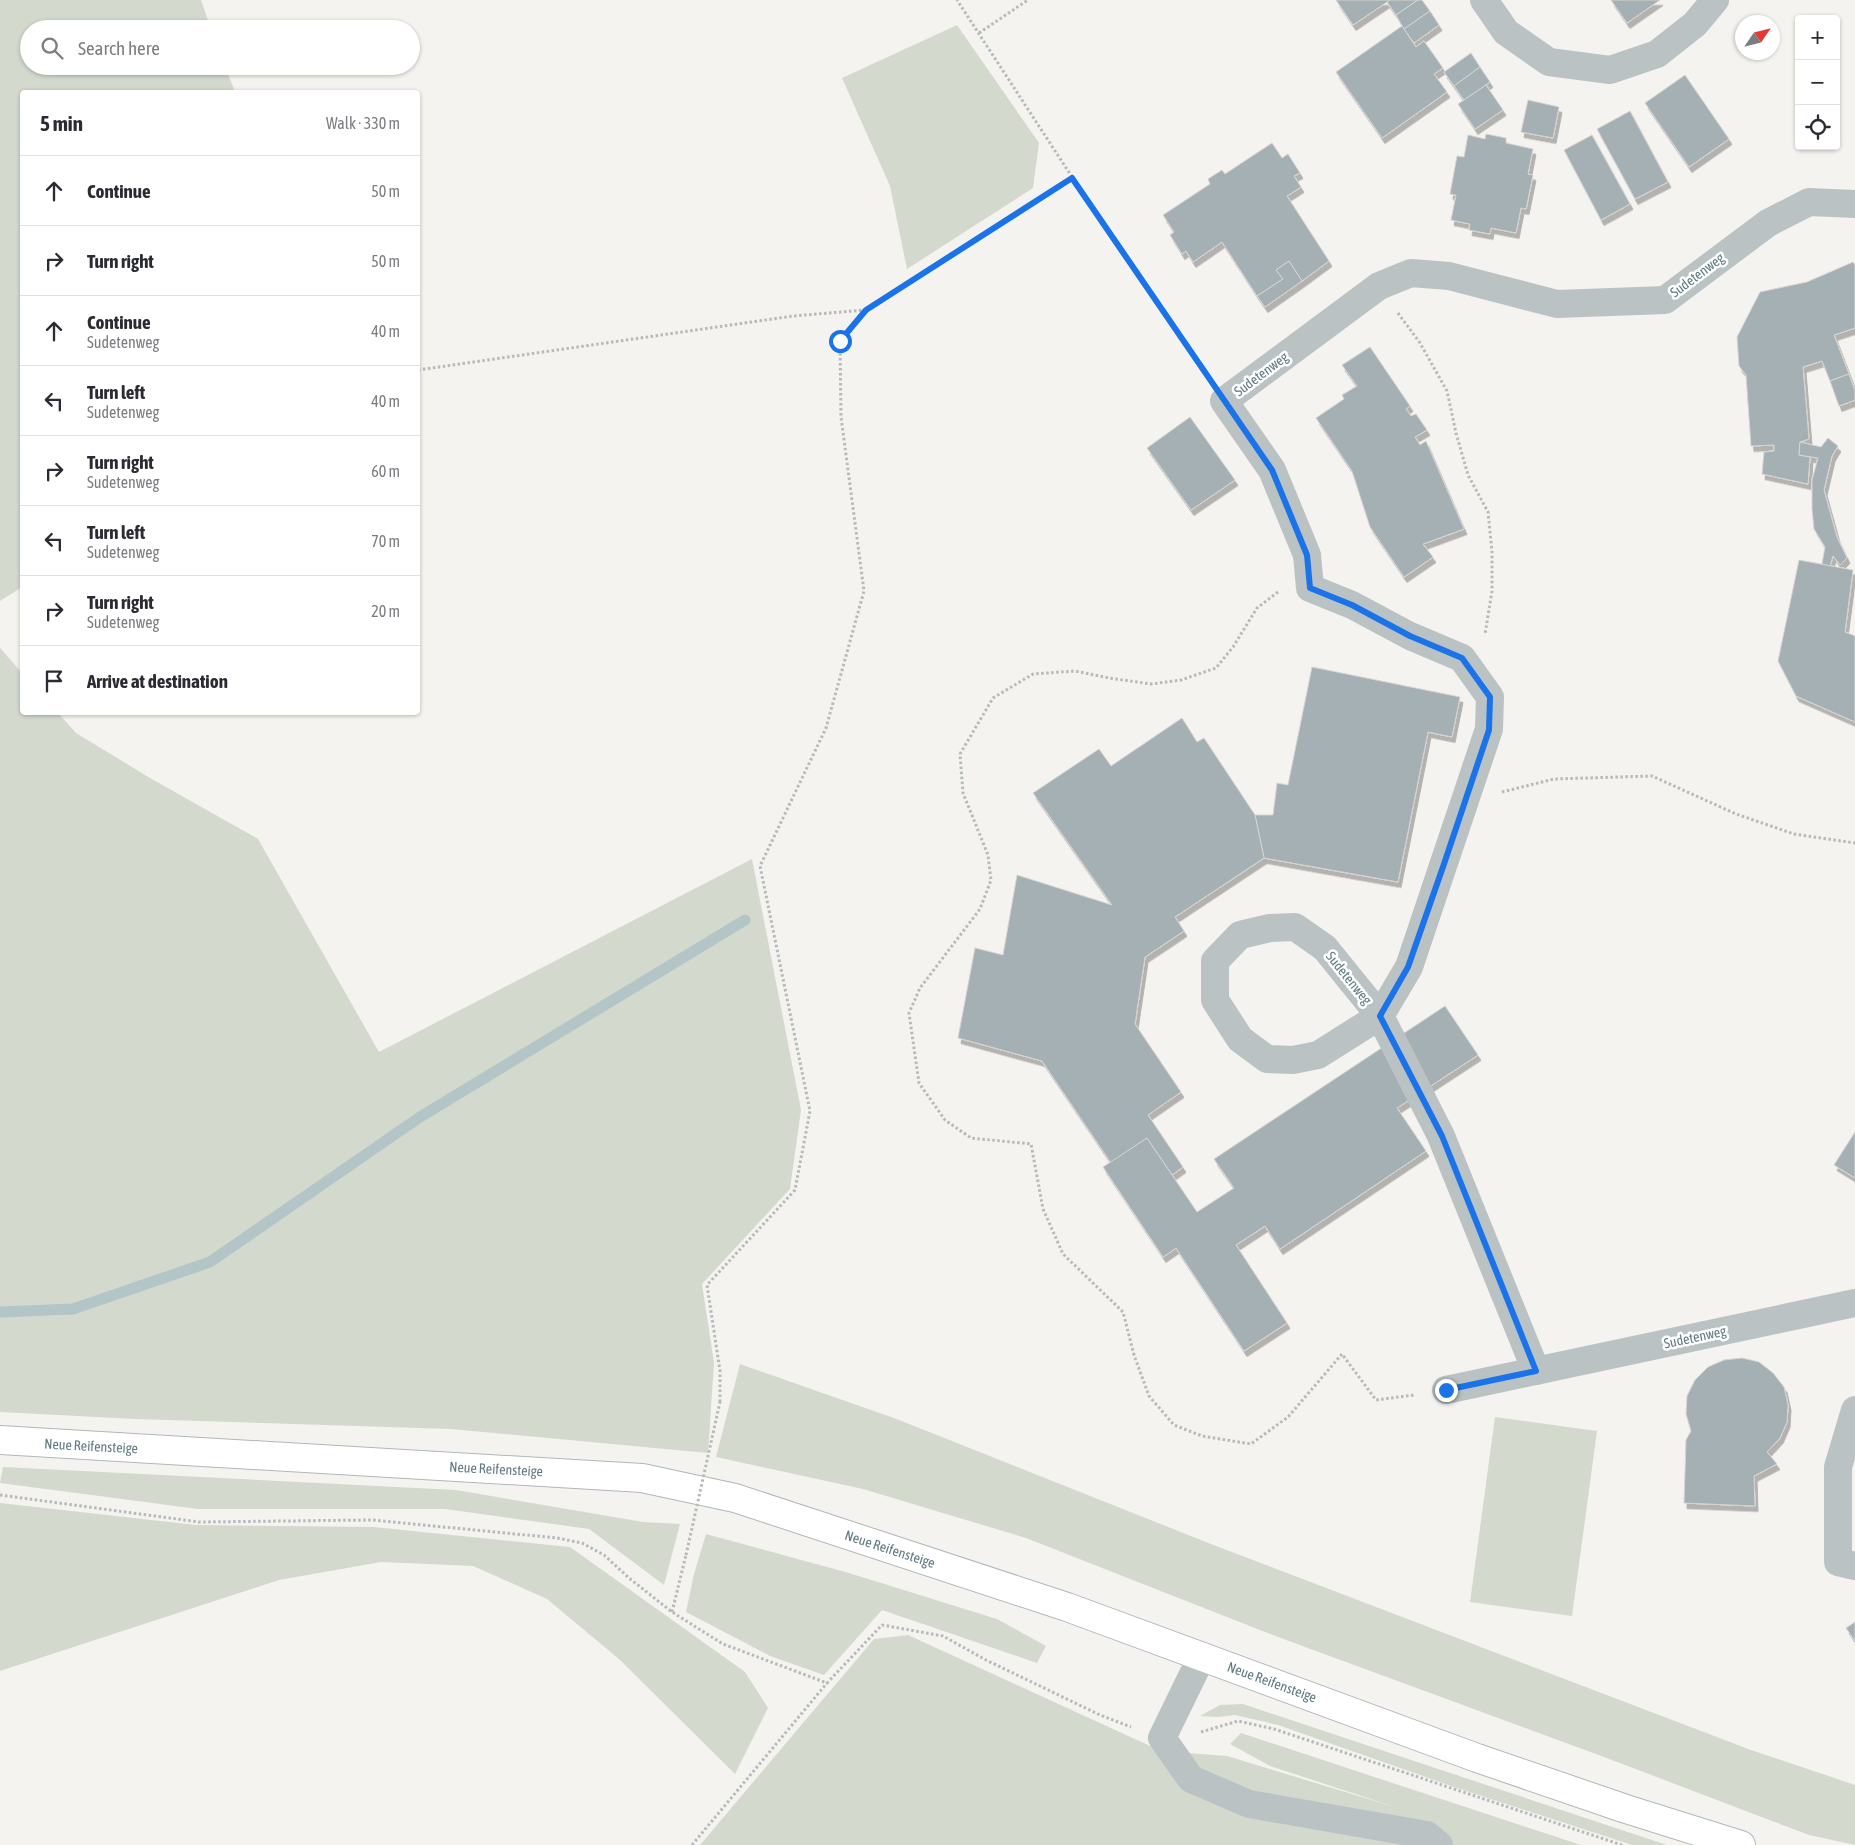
<!DOCTYPE html>
<meta charset="utf-8">
<style>
body{margin:0;font-family:"Asap Condensed",sans-serif;background:#f7f7f7;color:#2b2b33}
.controls{position:absolute;right:15px;top:15px;display:grid;overflow:hidden;border-radius:5px;box-shadow:0 1px 4px #0004}
.controls button{width:45px;height:45px;display:grid;place-items:center;padding:0;border:0;border-bottom:1px solid #e1e1e2;background:#fff;color:#2b2b33;font:25px sans-serif}
.compass{position:absolute;left:1735px;top:15px;width:45px;height:45px;border-radius:50%;background:#fff;box-shadow:0 1px 4px #0004;rotate:55deg}
.stop{position:absolute;width:15px;height:15px;margin:-11px;border:4px solid #1a73e8;border-radius:50%;background:#fff}
.stop.end{background:#1a73e8;border-color:#fff;box-shadow:0 1px 5px #0008}
.list{margin:0;padding:0;list-style:none}
h2{display:flex;justify-content:space-between;align-items:center;height:65px;margin:0;padding:0 20px;font-size:21px}
h2 small{font-size:16px;font-weight:400;color:#7c7c81}
.list li{display:grid;grid-template-columns:32px 1fr auto;gap:15px;align-items:center;box-sizing:border-box;height:70px;padding:0 20px;border-top:1px solid #e1e1e2}
.list b{display:block;font-size:19px;white-space:nowrap}
.list p{margin:0;font-size:16px;white-space:nowrap;color:#7c7c81}
.list em{font-size:16px;font-style:normal;color:#7c7c81}
.icon{flex:none;width:28px;height:28px;fill:none;stroke:currentColor;stroke-width:2;stroke-linecap:round;stroke-linejoin:round}
.map{position:relative;flex:none;width:1855px;height:1845px;overflow:hidden}
.search{position:absolute;background:#fff;box-shadow:0 1px 4px #0004;left:20px;top:20px;width:400px;height:55px;display:flex;align-items:center;gap:12px;box-sizing:border-box;padding:0 18px;border-radius:28px;color:#7c7c81;font-size:19px}
.panel{position:absolute;background:#fff;box-shadow:0 1px 4px #0004;left:20px;top:90px;width:400px;height:625px;border-radius:5px}
.map>svg:first-child{display:block}
</style>
<div class="map">
<svg width="1855" height="1845" viewBox="0 0 1855 1845">
<defs>
<filter id="shadow"><feDropShadow dx="3" dy="5.5" stdDeviation="0" flood-color="#0004"/></filter>
</defs>
<rect width="100%" height="100%" fill="#f4f3ef"/>
<g fill="#d4d9ce">
<polygon points="0,0 201,0 211,29 29,29 29,66 225,66 235,92 22,92 22,587 0,601"/>
<polygon points="957,25 1039,143 1033,188 907,269 890,186 842,78"/>
<polygon points="0,648 22,673 22,712 58,713 76,733 150,778 258,839 379,1052 752,859 801,1110 790,1189 702,1284 714,1363 708,1453 451,1429 135,1419 0,1412"/>
<polygon points="740,1364 894,1418 1211,1544 1751,1750 1855,1785 1855,1845 1809,1835 1604,1757 1278,1637 1026,1538 863,1489 716,1457"/>
<polygon points="1495,1417 1597,1431 1572,1616 1470,1602"/>
<polygon points="3,1467 456,1490 643,1522 680,1524 664,1585 589,1529 445,1509 198,1509 0,1483"/>
<polygon points="0,1503 196,1525 374,1527 570,1547 745,1672 768,1708 735,1774 619,1659 547,1599 473,1566 381,1562 279,1580 0,1671"/>
<polygon points="706,1534 849,1573 997,1619 1046,1646 1037,1663 882,1610 824,1675 770,1656 686,1612 694,1574"/>
<polygon points="908,1635 1161,1751 1227,1756 1398,1808 1270,1766 1230,1744 1241,1733 1581,1845 700,1845 874,1639"/>
<polygon points="1243,1704 1667,1845 1632,1845 1457,1788 1278,1725 1235,1715 1217,1717 1200,1716 1220,1705"/>
</g>
<g fill="none" stroke-linecap="round" stroke-linejoin="round">
<polyline stroke="#b3c5c6" stroke-width="11" points="0,1312 73,1309 210,1262 420,1117 745,920"/>
</g>
<g fill="#a4b0b3" stroke="#d5d4d2" filter="url(#shadow)">
<polygon points="1336,0 1390,0 1353,25"/>
<polygon points="1390,0 1418,0 1396,15 1387,2"/>
<polygon points="1418,0 1422,0 1430,11 1404,29 1396,15"/>
<polygon points="1611,0 1660,0 1627,23"/>
<polygon points="1430,11 1439,25 1414,43 1404,29"/>
<polygon points="1402,26 1416,47 1424,41 1443,68 1434,74 1447,92 1382,138 1336,72"/>
<polygon points="1471,53 1480,67 1454,86 1444,72"/>
<polygon points="1480,67 1490,82 1464,100 1454,86"/>
<polygon points="1685,75 1729,139 1689,167 1645,103"/>
<polygon points="1486,85 1503,110 1475,129 1458,104"/>
<polygon points="1528,100 1559,107 1553,138 1521,132"/>
<polygon points="1630,111 1668,182 1635,199 1597,129"/>
<polygon points="1486,134 1506,138 1506,143 1533,149 1528,174 1533,175 1526,209 1521,208 1516,233 1491,228 1490,234 1469,230 1470,224 1451,220 1456,195 1450,194 1457,156 1464,157 1468,135 1485,139"/>
<polygon points="1592,135 1630,204 1601,220 1564,150"/>
<polygon points="1272,143 1282,158 1288,154 1300,173 1294,176 1301,187 1287,196 1329,261 1302,281 1289,261 1276,270 1283,279 1257,296 1222,242 1193,262 1186,251 1182,254 1170,235 1174,232 1163,215 1210,184 1208,179 1222,170 1225,174"/>
<polygon points="1289,261 1302,281 1265,307 1257,296 1283,279 1276,270"/>
<polygon points="1853,262 1855,265 1855,328 1834,335 1849,374 1830,381 1822,361 1803,367 1809,439 1800,442 1799,455 1810,457 1808,484 1762,474 1764,452 1774,451 1774,445 1751,446 1746,375 1739,366 1737,337 1760,292 1807,282"/>
<polygon points="1370,347 1410,406 1406,409 1411,416 1416,414 1427,430 1415,437 1420,445 1426,441 1464,529 1423,544 1433,557 1404,577 1370,527 1352,471 1316,418 1344,399 1342,395 1357,386 1342,365"/>
<polygon points="1849,374 1855,391 1855,400 1839,406 1830,381"/>
<polygon points="1190,417 1235,480 1191,510 1147,448"/>
<polygon points="1828,438 1838,446 1832,456 1824,490 1837,537 1847,558 1840,565 1833,556 1830,566 1822,564 1825,547 1814,529 1812,509 1812,480 1818,458 1799,455 1800,442 1821,447"/>
<polygon points="1799,560 1853,570 1845,632 1855,636 1855,722 1796,696 1778,661"/>
<polygon points="1312,667 1460,697 1452,737 1428,732 1398,882 1264,858 1255,815 1273,815 1277,783 1288,785"/>
<polygon points="1182,718 1197,742 1204,738 1255,815 1264,858 1175,917 1184,931 1145,957 1135,1024 1181,1092 1148,1115 1183,1167 1172,1175 1147,1138 1111,1163 1042,1061 958,1038 975,948 1003,955 1017,875 1112,905 1033,793 1099,749 1111,766"/>
<polygon points="1445,1006 1478,1055 1397,1108 1426,1151 1280,1249 1265,1226 1236,1245 1287,1323 1244,1351 1176,1248 1163,1257 1103,1167 1147,1138 1197,1212 1234,1188 1214,1159"/>
<polygon points="1855,1132 1855,1178 1834,1165"/>
<polygon points="1742,1358 1759,1362 1773,1373 1784,1387 1788,1405 1787,1422 1780,1438 1767,1452 1777,1464 1754,1476 1755,1506 1684,1503 1686,1440 1691,1431 1686,1414 1687,1396 1695,1380 1708,1367 1724,1360"/>
<polygon points="1855,1622 1855,1641 1846,1628"/>
</g>
<g fill="none" stroke-linecap="round" stroke-linejoin="round">
<g stroke="#b1b7ba" stroke-width="30">
<polyline id="major" points="0,1440 642,1478 735,1498 1067,1607 1477,1758 1626,1809 1741,1845"/>
</g>
<g stroke="#b5babb" stroke-width="3" stroke-dasharray="2.5 2.5" stroke-linecap="butt">
<polyline points="979,33 1028,0"/>
<polyline points="1072,177 1207,375"/>
<polyline points="1398,313 1420,343 1447,391 1456,433 1468,475 1488,512 1492,552 1492,591 1485,634"/>
<polyline points="418,370 793,316 865,310"/>
<polyline points="1278,592 1257,608 1233,647 1216,668 1181,680 1151,684 1109,678 1075,671 1033,674 993,698 960,754 963,793 988,855 991,880 980,909 920,988 909,1013 919,1083 945,1120 971,1138 1031,1144 1043,1209 1063,1254 1123,1312 1134,1355 1149,1396 1174,1425 1202,1436 1251,1444 1288,1417 1342,1354 1376,1400 1414,1395"/>
<polyline points="1502,792 1554,779 1652,776 1736,814 1794,834 1855,843"/>
<polyline points="720,1402 720,1371 707,1285 795,1190 810,1111 760,866 826,728 864,591 841,417 840,341 866,310 1072,177 957,0"/>
<polyline points="0,1495 199,1522 372,1520 557,1538 582,1543 604,1555 629,1578 672,1612 723,1644 827,1683 882,1625 943,1636 986,1660 1100,1715 1131,1727"/>
<polyline points="672,1612 686,1555"/>
<polyline points="1201,1732 1238,1721 1274,1729 1622,1845"/>
<polyline points="692,1845 827,1683"/>
</g>
<g stroke="#bbc2c4" stroke-width="28">
<polyline points="1484,0 1506,32 1549,62 1610,70 1657,54 1695,24 1715,0"/>
<polyline points="1536,1371 1441,1136 1380,1016 1325,948 1295,927 1270,928 1240,935 1215,961 1215,1000 1240,1039 1267,1059 1293,1060 1318,1055 1380,1016 1409,967 1489,729 1490,697 1462,658 1410,636 1352,605 1310,588 1307,555 1272,470 1224,401 1379,286 1411,273 1449,276 1557,304 1665,300 1768,223 1809,202 1855,204"/>
<polyline points="1446,1390 1855,1303"/>
<polyline points="1855,1410 1838,1467 1838,1562 1855,1566"/>
<polyline points="1202,1656 1162,1738 1191,1779 1249,1804 1427,1835 1439,1845"/>
</g>
<use href="#major" stroke="#fff" stroke-width="28"/>
<polyline stroke="#b5babb" stroke-width="3" stroke-dasharray="2.5 2.5" stroke-linecap="butt" points="686,1555 720,1402"/>
</g>
<g fill="none" stroke-linecap="round" stroke-linejoin="round">
<polyline stroke="#1a73e8" stroke-width="6" points="840,341 866,310 1072,178 1272,470 1307,555 1310,588 1352,605 1410,636 1462,658 1490,697 1489,730 1444,864 1408,967 1380,1016 1442,1136 1536,1371 1446,1390"/>
</g>
<g text-anchor="middle" stroke-width="5" stroke-linejoin="round" paint-order="stroke">
<g font-size="14" fill="#617a82" stroke="#fff">
<text transform="translate(1697 275) rotate(-37)" y="5">Sudetenweg</text>
<text transform="translate(1261 374) rotate(-37)" y="5">Sudetenweg</text>
<text transform="translate(1349 978) rotate(51)" y="5">Sudetenweg</text>
<text transform="translate(1695 1337) rotate(-12)" y="5">Sudetenweg</text>
<text transform="translate(91 1446) rotate(3)" y="5">Neue Reifensteige</text>
<text transform="translate(496 1469) rotate(3)" y="5">Neue Reifensteige</text>
<text transform="translate(890 1549) rotate(18)" y="5">Neue Reifensteige</text>
<text transform="translate(1272 1682) rotate(20)" y="5">Neue Reifensteige</text>
</g>
</g>
</svg>
<div class="controls">
<button>+</button>
<button>−</button>
<button><svg class="icon" aria-label="locate" viewBox="0 0 24 24"><circle cx="12" cy="12" r="6"/><path d="M12 2v4M12 18v4M2 12h4M18 12h4"/></svg></button>
</div>
<svg class="compass" viewBox="-18 -18 36 36"><path d="M0-13l5 13h-10z" fill="#e53935"/><path d="M0 13l5-13h-10z" fill="#7c7c81"/></svg>
<div class="stop" style="left:840px;top:341px"></div>
<div class="stop end" style="left:1446px;top:1390px"></div>
<div class="search"><svg class="icon" aria-label="search" viewBox="0 0 24 24"><circle cx="10" cy="10" r="6"/><path d="M15 15l6 6"/></svg>Search here</div>
<section class="panel">
<h2>5 min<small>Walk · 330 m</small></h2>
<ul class="list">
<li><svg class="icon" aria-label="ahead" viewBox="0 0 24 24"><path d="M12 20V5M6 11l6-6 6 6"/></svg><div><b>Continue</b></div><em>50 m</em></li>
<li><svg class="icon" aria-label="right" viewBox="0 0 24 24"><path d="M7 20v-9h11M14 6l5 5-5 5"/></svg><div><b>Turn right</b></div><em>50 m</em></li>
<li><svg class="icon" aria-label="ahead" viewBox="0 0 24 24"><path d="M12 20V5M6 11l6-6 6 6"/></svg><div><b>Continue</b><p>Sudetenweg</p></div><em>40 m</em></li>
<li><svg class="icon" aria-label="left" viewBox="0 0 24 24"><path d="M17 20v-9H6M10 6l-5 5 5 5"/></svg><div><b>Turn left</b><p>Sudetenweg</p></div><em>40 m</em></li>
<li><svg class="icon" aria-label="right" viewBox="0 0 24 24"><path d="M7 20v-9h11M14 6l5 5-5 5"/></svg><div><b>Turn right</b><p>Sudetenweg</p></div><em>60 m</em></li>
<li><svg class="icon" aria-label="left" viewBox="0 0 24 24"><path d="M17 20v-9H6M10 6l-5 5 5 5"/></svg><div><b>Turn left</b><p>Sudetenweg</p></div><em>70 m</em></li>
<li><svg class="icon" aria-label="right" viewBox="0 0 24 24"><path d="M7 20v-9h11M14 6l5 5-5 5"/></svg><div><b>Turn right</b><p>Sudetenweg</p></div><em>20 m</em></li>
<li><svg class="icon" aria-label="arrive" viewBox="0 0 24 24"><path d="M6 21V4h12l-3 4 3 4H6"/></svg><div><b>Arrive at destination</b></div></li>
</ul>
</section>
</div>
